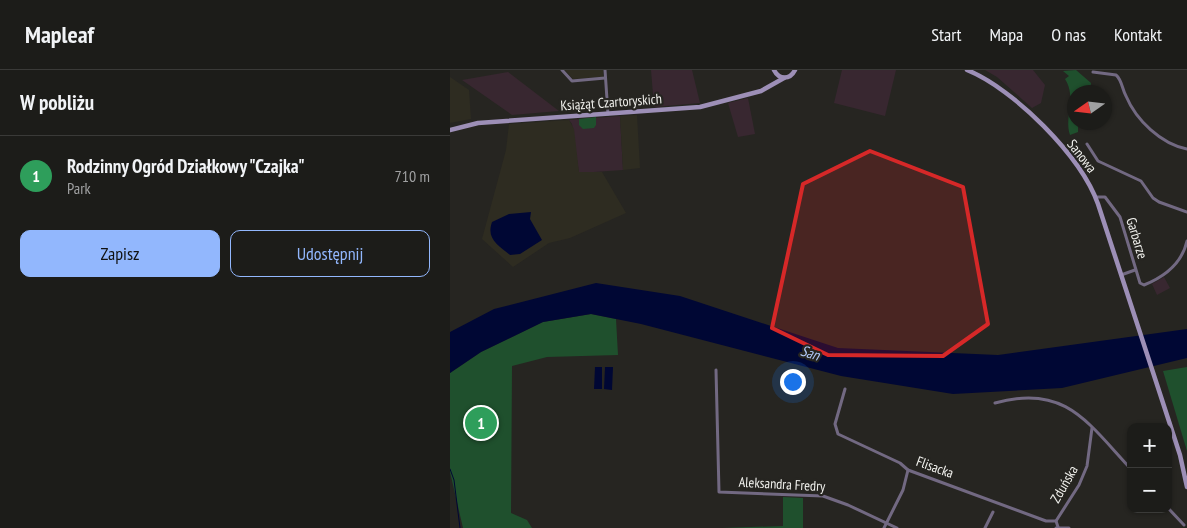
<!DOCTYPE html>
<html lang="pl">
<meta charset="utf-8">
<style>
body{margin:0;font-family:"PT Sans Narrow",sans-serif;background:#292926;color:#f1f3f6}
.controls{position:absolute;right:15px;bottom:15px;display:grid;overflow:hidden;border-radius:10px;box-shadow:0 1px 4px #0004}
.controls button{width:45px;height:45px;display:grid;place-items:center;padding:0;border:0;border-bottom:1px solid #3a3a38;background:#1c1c19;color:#f1f3f6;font:25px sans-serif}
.compass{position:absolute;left:617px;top:15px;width:45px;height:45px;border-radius:50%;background:#1c1c19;box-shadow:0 1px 4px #0004;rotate:256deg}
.you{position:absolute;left:342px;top:311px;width:18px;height:18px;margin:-12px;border:4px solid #fff;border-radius:50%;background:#1a73e8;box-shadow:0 0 0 8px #1a73e833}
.badge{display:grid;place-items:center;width:32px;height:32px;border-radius:50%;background:#92b7fd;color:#fff;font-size:16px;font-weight:700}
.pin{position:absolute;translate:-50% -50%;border:2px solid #fff;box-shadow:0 1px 5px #0006}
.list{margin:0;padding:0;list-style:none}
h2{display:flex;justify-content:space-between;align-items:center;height:65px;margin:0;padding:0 20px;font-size:21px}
h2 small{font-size:16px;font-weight:400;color:#a0a1a2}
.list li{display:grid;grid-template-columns:32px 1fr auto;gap:15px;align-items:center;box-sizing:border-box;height:80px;padding:0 20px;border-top:1px solid #3a3a38}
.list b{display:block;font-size:19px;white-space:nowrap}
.list p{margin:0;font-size:16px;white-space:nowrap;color:#a0a1a2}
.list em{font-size:16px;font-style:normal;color:#a0a1a2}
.actions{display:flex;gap:10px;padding:15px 20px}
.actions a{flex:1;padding:11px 0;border:1px solid #92b7fd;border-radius:10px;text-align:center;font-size:18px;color:#92b7fd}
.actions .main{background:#92b7fd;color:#111}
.map{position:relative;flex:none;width:737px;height:458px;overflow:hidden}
header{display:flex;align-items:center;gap:30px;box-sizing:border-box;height:70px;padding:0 25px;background:#1c1c19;border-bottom:1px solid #3a3a38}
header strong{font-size:24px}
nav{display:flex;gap:28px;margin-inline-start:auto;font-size:18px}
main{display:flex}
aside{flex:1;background:#1c1c19}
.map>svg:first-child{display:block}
</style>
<header>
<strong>Mapleaf</strong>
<nav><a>Start</a><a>Mapa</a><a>O nas</a><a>Kontakt</a></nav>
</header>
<main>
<aside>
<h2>W pobliżu<small></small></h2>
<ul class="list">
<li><span class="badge" style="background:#2e9e5b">1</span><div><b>Rodzinny Ogród Działkowy &quot;Czajka&quot;</b><p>Park</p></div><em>710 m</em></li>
</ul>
<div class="actions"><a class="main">Zapisz</a><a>Udostępnij</a></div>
</aside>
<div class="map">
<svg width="737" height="458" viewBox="0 0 737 458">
<rect width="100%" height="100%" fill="#262521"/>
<g fill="#382730">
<polygon points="201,0 242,0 250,33 204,37"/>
<polygon points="392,0 446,0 435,46 384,33"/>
<polygon points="535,0 583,0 595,15 591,33 582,38 547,7"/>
<polygon points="58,2 109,41 62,45 12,10"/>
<polygon points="298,28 305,64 288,67 278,33"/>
<polygon points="170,46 173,100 129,103 122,54 119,50"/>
<polygon points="714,207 720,218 707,225 702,214"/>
</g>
<g fill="#2e2c21">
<polygon points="115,0 153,0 153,7 123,9"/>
<polygon points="0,7 19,20 21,49 0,53"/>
<polygon points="187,45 190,98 173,100 170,46"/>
<polygon points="119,50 124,59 129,102 152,102 176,143 120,168 99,173 63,197 32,169 56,80 59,54"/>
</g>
<g fill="#1f502d">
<path d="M626 0 641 13 640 22H624V52L628 53V62L620 65C614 46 627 28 615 9L619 6 613 1Z"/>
<polygon points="146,47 146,55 144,58 133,59 129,55 129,49"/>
<polygon points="141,244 166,249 168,285 97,287 62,296 61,443 77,450 82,458 13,458 0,402 0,303 31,282 93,252"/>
<polygon points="737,297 737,381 713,301"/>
<polygon points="333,427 353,428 353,458 272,458 333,456"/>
</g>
<g fill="#000734">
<path d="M81 142 80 149 92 170 70 184 60 185C48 175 36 169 42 152L59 144Z"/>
<polygon points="146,213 230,226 388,278 548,285 737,259 737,288 612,318 503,324 391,306 191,254 141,244 93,252 31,282 0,303 0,262 44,239"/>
<polygon points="145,297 152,297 152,319 144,319"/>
<polygon points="155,297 163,297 162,320 154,319"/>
</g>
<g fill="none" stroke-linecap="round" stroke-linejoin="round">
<polyline stroke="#000734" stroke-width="1" points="0,399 4,410 10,458"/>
<g stroke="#726982" stroke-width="3">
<polyline points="112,0 122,11 155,8"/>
<polyline points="155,0 158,44"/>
<path d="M643 2 666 5C672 10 672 19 676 26 686 50 711 74 737 79"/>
<polyline points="637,74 648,91 691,111 703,128 709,132 737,142"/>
<path d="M646 127H655L670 147 690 213 694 215C714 207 732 193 737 171"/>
<polyline points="671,205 685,200"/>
<polyline points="266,300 269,422 373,426 398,435 447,458"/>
<polyline points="395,319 385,354 388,364 450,393 458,400 596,451 606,451 608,457"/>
<path d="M545 333C615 313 638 353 681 399"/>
<polyline points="718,438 734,455"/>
<polyline points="606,451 629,415 637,396 642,358"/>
<polyline points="434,458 453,420 458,400"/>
<polyline points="535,458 543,442"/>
<polyline points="606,458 619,458"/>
</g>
<g stroke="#9d8fb7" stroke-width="4.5">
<path d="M324 0C329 10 340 10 345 0"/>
<path d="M517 0C564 19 631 86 648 134L730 385 737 417"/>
<polyline points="0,60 28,53 250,37 311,21 334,8"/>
</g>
</g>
<path fill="#d62828" fill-opacity="0.2" stroke="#d62828" stroke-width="4" stroke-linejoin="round" d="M420 81 513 117 538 254 493 286 378 285 322 258 353 114Z"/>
<g text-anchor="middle" stroke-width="4.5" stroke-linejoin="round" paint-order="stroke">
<g font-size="14" fill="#f1f1ed" stroke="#262521">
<text transform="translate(161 32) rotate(-4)" y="5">Książąt Czartoryskich</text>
<text transform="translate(632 86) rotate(52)" y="5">Sanowa</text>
<text transform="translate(687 168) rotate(73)" y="5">Garbarze</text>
<text transform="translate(485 397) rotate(20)" y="5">Flisacka</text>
<text transform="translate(332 414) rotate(3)" y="5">Aleksandra Fredry</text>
<text transform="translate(614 414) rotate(-60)" y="5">Zduńska</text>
</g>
<g font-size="15" font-style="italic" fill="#b0c8f7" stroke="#262521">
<text transform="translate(360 283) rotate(17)" y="5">San</text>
</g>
</g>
</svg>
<div class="controls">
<button>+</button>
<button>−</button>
</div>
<svg class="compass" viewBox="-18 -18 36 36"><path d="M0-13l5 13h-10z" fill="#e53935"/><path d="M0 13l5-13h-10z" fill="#a0a1a2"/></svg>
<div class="you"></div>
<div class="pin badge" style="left:31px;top:353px;background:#2e9e5b">1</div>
</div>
</main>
